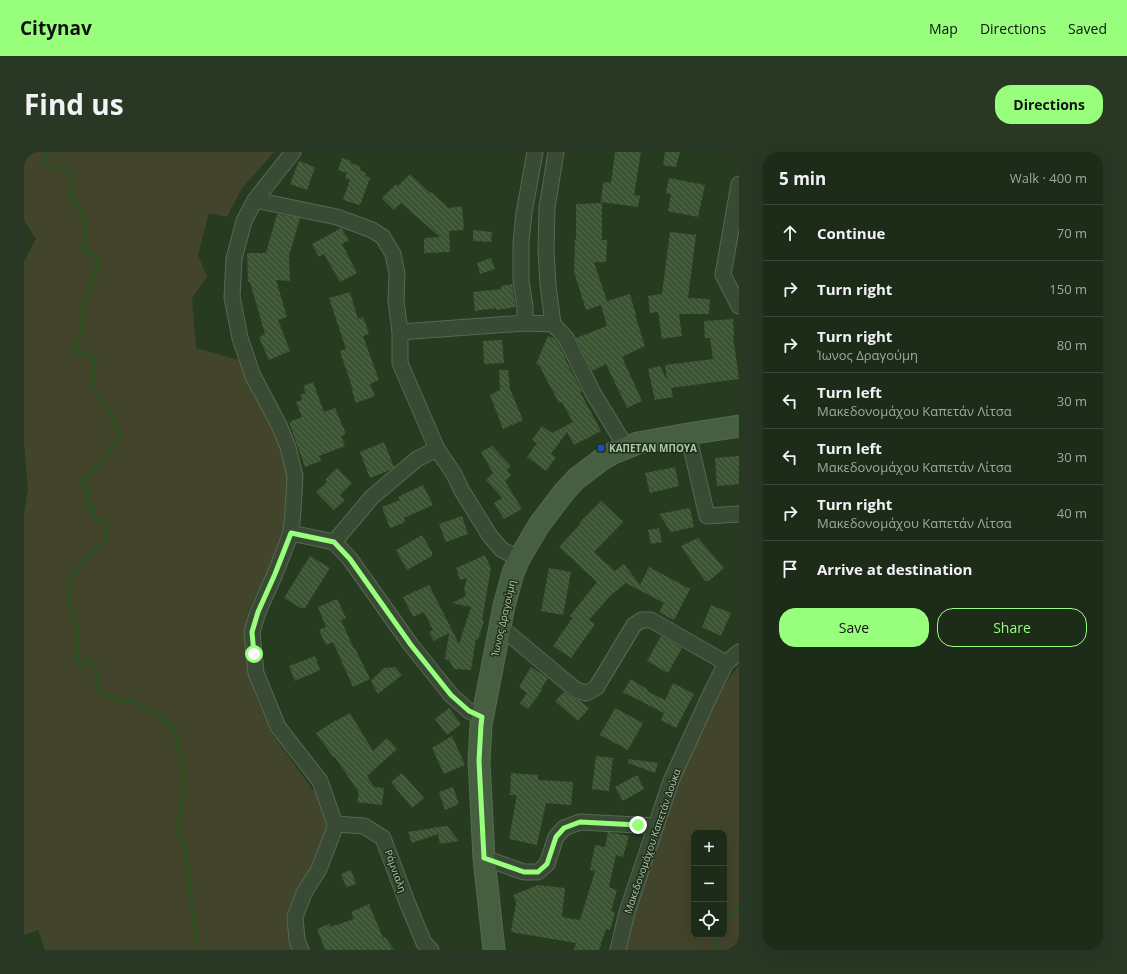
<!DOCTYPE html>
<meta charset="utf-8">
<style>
body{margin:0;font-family:"Open Sans",sans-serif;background:#293825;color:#f1f3f6}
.controls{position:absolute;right:12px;bottom:12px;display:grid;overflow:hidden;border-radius:8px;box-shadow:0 4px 16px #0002}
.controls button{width:36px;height:36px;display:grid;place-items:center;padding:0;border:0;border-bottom:1px solid #3a4837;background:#1c2c18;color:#f1f3f6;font:20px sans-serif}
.stop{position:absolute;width:12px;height:12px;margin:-9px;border:3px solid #97ff7c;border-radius:50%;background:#fff}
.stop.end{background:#97ff7c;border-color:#fff;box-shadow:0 1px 4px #0008}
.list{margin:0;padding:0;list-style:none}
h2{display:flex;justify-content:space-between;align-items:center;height:52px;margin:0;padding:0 16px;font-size:17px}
h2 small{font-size:13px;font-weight:400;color:#a0a7a2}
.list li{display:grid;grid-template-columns:26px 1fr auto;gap:12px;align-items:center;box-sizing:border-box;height:56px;padding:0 16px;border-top:1px solid #3a4837}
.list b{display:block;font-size:15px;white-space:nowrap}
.list p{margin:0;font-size:13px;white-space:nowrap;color:#a0a7a2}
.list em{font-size:13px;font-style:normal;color:#a0a7a2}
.actions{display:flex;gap:8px;padding:12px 16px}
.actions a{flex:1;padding:9px 0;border:1px solid #97ff7c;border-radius:16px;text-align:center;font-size:14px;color:#97ff7c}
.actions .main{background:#97ff7c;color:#111}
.icon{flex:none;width:22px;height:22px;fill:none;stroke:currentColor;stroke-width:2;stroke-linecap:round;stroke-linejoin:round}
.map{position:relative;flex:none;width:715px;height:798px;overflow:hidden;border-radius:16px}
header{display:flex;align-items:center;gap:24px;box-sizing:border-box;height:56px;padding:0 20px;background:#97ff7c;color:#111}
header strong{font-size:19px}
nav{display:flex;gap:22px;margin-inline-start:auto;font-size:14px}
.intro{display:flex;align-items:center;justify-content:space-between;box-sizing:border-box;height:96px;padding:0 24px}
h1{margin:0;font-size:28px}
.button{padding:10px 18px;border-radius:16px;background:#97ff7c;color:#111;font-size:14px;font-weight:700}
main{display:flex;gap:24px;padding:0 24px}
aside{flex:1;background:#1c2c18;border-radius:16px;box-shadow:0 4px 16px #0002}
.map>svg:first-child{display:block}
</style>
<header>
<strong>Citynav</strong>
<nav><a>Map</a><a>Directions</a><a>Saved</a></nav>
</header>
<div class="intro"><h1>Find us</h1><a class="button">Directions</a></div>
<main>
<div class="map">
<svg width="715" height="798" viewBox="0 0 715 798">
<defs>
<pattern id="building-back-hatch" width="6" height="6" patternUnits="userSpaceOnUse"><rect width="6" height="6" fill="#3b5533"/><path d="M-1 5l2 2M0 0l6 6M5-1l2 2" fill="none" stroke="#556c4e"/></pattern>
</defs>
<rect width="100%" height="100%" fill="#263b20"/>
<g fill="#42452b" fill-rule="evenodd">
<polygon points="0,0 250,0 218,36 203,65 185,61 174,103 183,125 168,146 172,196 215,208 222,228 250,277 265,321 260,388 243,420 225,457 221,504 232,545 247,581 298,650 303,677 297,700 272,742 264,763 264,783 268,798 21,798 14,778 0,783 0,361 4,337 0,291 0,110 12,87 1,70 0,65"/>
<path d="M715 513V798H598L637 667 697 538ZM670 681H700V783H670Z"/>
</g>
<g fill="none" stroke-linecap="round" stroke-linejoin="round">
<g stroke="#2d5023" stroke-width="3.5">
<path d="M24 0 21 10 29 15 44 17 49 28 47 46C64 66 63 71 59 97L76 109 68 127 59 155 58 182 49 199 72 205C66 216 71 225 68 237 83 250 89 267 96 285L79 308 67 319 58 329 66 342 64 356 69 355 71 369 83 370 81 389 57 412 47 426 44 442 54 483 52 501 55 514 65 507 71 519 76 541 93 547 113 551 132 562 149 574 159 611 161 636 154 678 161 698 173 794 175 798"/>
<polyline points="700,776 710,759 715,756"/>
<polyline points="694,798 692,788 695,783"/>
</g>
</g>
<g fill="url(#building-back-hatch)">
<polygon points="591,0 617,0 610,43 616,44 614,55 577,50 579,30 587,31"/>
<polygon points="641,0 656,0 652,15 639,13"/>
<polygon points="318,6 327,9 327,11 337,15 336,18 342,21 341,24 346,26 336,53 319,48 326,28 321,26 323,21 314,18"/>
<polygon points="275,9 291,15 283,38 266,32"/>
<polygon points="386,22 406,41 407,40 425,56 438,54 440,78 425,79 426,100 400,101 400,86 416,85 377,51 370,58 358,46 372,32 374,34"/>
<polygon points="645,26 681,33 674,65 644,59 647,42 642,41"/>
<polygon points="578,51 578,88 583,88 582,110 570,110 583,149 606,142 612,163 611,163 621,194 598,205 618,249 603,256 582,212 568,219 552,186 583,174 577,153 562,158 550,120 551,87 552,87 552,52"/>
<polygon points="253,62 276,66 265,104 266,129 252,128 263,165 254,168 266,199 245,208 235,185 241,182 226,130 224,130 223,101 242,101"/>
<polygon points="317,76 325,88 318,92 333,121 316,130 300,102 295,105 288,92"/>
<polygon points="449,78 468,80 467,90 449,89"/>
<polygon points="646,80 672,83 664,146 686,147 685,162 655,162 658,184 638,187 634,160 626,161 624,144 638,142"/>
<polygon points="467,106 471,117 456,122 453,111"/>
<polygon points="488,132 492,155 472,158 472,156 451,159 449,140 477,137 477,134"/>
<polygon points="326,140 334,167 339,165 345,182 339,184 355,228 346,232 351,244 332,251 328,239 329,238 316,199 322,197 305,146"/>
<polygon points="709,167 710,184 709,184 715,227 647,236 649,245 631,248 624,217 636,214 643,228 641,213 689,207 686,186 681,186 680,169"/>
<polygon points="524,184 530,187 534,191 542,207 541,207 558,239 556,240 577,279 550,293 543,280 527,302 532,305 522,319 503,305 513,291 508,288 518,274 528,281 549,270 538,250 535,251 515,213 512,212"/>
<polygon points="478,188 480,211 460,212 459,189"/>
<polygon points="475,218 484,218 486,237 499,268 479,277 466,243 476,238"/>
<polygon points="289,230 300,260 311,256 322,282 317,284 321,294 295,304 297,309 281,315 265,270 278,265 272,250 278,248 276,243 282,241 279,234"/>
<polygon points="360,290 370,315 366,318 346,326 336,300"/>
<polygon points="468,294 487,314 483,318 487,323 481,329 498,357 480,367 470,351 478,346 462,328 469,321 457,300"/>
<polygon points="715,304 715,332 693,334 691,306"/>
<polygon points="651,315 655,334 626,341 621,321"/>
<polygon points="313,316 328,331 316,343 321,348 310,358 292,340 303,330 301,328"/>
<polygon points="399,333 409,353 380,366 381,370 366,376 358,355 376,348 374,345"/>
<polygon points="577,349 599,370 570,400 591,419 600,412 616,433 625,415 666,437 650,468 635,460 640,451 602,431 587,443 565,468 571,472 547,506 529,494 549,465 545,465 573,430 535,395 557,371 556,370"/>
<polygon points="666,356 670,375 647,380 635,362"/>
<polygon points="438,364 444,382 422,390 415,372"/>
<polygon points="635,376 638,390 627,392 624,378"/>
<polygon points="398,383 408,400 408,404 383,418 372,398"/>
<polygon points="674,386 700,416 685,429 681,429 657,394"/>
<polygon points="461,403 467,416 458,469 460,469 454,488 452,487 447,518 430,517 425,508 421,507 425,481 410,489 405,480 409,478 400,460 389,465 379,445 405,433 435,492 447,455 428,451 442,444 440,437 443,426 436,428 432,416"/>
<polygon points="286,404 306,416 281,456 277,456 260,446"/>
<polygon points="525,416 547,420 539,463 517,459"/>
<polygon points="313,447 322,466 317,468 330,497 331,496 346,527 329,535 309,490 302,493 295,478 302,475 294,455"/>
<polygon points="687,453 707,461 697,484 678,475"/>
<polygon points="637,484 658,496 644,521 623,509"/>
<polygon points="291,504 296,518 271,529 265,514"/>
<polygon points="371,515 378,523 354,542 347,529 360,516"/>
<polygon points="507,515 524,526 517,537 518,538 504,557 496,551 503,541 495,535"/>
<polygon points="607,527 624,538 623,539 641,548 649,531 670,542 652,576 637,568 640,561 599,540"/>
<polygon points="540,540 546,545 556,549 565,556 554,569 531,549"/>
<polygon points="425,556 437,572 423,583 411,567"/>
<polygon points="591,556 619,571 604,598 576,583"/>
<polygon points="326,561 349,599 363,586 373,597 343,624 350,635 360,636 358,653 333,650 335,641 311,605 310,606 292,581 312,568 312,569"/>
<polygon points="428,584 441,613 420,622 408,596"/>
<polygon points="572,604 589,606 585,639 568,637"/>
<polygon points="605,607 634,611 631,621 604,611"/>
<polygon points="378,621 400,646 388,656 367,630"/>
<polygon points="487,621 514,623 514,628 549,630 547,653 522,651 513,693 485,687 493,643 486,643"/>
<polygon points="613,623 620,637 599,649 591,635"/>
<polygon points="429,635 435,652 421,658 415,640"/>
<polygon points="421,674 423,674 435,689 416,692 414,682 388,691 384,680"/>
<polygon points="584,680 605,684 599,705 592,703 585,735 593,738 587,759 591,760 586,778 582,777 575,798 550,798 552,791 487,780 492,750 489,743 514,733 541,736 538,765 556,768 571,719 566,718 571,693 581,695"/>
<polygon points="327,718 332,732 322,735 317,722"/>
<polygon points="345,752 359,786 361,785 370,798 301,798 293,777 305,772 306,775 330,767 327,760"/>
</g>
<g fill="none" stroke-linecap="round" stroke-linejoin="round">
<g stroke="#566951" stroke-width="17">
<g id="street">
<polyline points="269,0 231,48 220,69 210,107 208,145 216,186 229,224 255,273 264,295 271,324 269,359 267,381 251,422 234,460 228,480 232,521 254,575 296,629 311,672 310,678 295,717 280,741 271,765 273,788 277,798"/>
<polyline points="532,0 523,56 522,98 524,133 529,172 542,186 569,241 602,295"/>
<polyline points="715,32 699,123 715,154"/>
<polyline points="231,48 313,65 348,78 359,85 369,102 373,122 372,149 376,180 376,211 413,297 430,322 438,339 466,384 477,397 495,407"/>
<polyline points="501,171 501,154 497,129 497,91 500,61 511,0"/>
<polyline points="376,180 501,171 529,172"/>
<polyline points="664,282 683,364 715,362"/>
<polyline points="267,381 310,390 326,407 387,493 427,543 445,559 458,565"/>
<polyline points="310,390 348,345 393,307 413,297"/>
<polyline points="475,477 485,482 552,538 562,541 572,536 610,473 618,468 627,468 702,511"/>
<polyline points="311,672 340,674 359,686 383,750 400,791 407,798"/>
<polyline points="460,706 500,720 514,720 523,712 532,685 540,676 556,670 632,674"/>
<polyline points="594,798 603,760 647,629 686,543 702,511 715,500"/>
</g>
</g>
<g stroke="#566951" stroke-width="23">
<polyline id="secondary" points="470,798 460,706 455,609 457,573 480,454 489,421 495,407 515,373 540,340 552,327 577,308 589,301 614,291 664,282 715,274"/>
</g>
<use href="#street" stroke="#394b34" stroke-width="15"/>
<use href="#secondary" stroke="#475f41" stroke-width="21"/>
</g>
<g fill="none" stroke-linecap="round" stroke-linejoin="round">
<polyline stroke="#97ff7c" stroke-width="5" points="230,502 228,480 234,460 251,422 267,381 310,390 326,407 387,493 427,543 445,559 458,565 457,573 455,609 460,706 500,720 514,720 523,712 532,685 540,676 556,670 614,673"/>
</g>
<rect fill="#1a4fb4" stroke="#1e3019" stroke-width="1.5" x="573" y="292" width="8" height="8" rx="2"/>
<g text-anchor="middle" stroke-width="3" stroke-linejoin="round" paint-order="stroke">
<g font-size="10" font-weight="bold" fill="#b3c8ae" stroke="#1e3019" text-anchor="start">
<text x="585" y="300">ΚΑΠΕΤΑΝ ΜΠΟΥΑ</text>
</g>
<g font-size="10" fill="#b3c8ae" stroke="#1e3019">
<text transform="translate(479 466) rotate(-77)" y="4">Ίωνος Δραγούμη</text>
<text transform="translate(628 689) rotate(-71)" y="4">Μακεδονομάχου Καπετάν Δούκα</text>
<text transform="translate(372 719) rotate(70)" y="4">Ράμνιαλη</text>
</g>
</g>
</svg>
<div class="controls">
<button>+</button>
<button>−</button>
<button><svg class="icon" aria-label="locate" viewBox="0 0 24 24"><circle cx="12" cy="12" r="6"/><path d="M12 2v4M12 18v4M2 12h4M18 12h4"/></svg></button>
</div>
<div class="stop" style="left:230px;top:502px"></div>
<div class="stop end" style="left:614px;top:673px"></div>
</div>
<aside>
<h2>5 min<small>Walk · 400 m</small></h2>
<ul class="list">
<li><svg class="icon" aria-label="ahead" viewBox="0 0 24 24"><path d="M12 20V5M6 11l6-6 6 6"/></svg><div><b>Continue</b></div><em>70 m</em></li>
<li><svg class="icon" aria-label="right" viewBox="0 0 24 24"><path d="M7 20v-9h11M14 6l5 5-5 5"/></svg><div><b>Turn right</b></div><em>150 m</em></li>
<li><svg class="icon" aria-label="right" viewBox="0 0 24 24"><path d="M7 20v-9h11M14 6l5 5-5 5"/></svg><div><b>Turn right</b><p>Ίωνος Δραγούμη</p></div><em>80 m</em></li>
<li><svg class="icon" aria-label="left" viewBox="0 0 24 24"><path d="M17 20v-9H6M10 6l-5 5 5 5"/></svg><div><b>Turn left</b><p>Μακεδονομάχου Καπετάν Λίτσα</p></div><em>30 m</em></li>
<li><svg class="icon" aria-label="left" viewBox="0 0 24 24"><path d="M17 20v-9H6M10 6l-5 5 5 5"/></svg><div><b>Turn left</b><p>Μακεδονομάχου Καπετάν Λίτσα</p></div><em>30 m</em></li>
<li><svg class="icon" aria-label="right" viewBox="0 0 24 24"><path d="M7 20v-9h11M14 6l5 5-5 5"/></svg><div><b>Turn right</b><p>Μακεδονομάχου Καπετάν Λίτσα</p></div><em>40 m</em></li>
<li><svg class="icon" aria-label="arrive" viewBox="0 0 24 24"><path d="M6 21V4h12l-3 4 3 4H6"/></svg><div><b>Arrive at destination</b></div></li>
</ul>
<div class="actions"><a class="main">Save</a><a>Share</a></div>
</aside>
</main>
